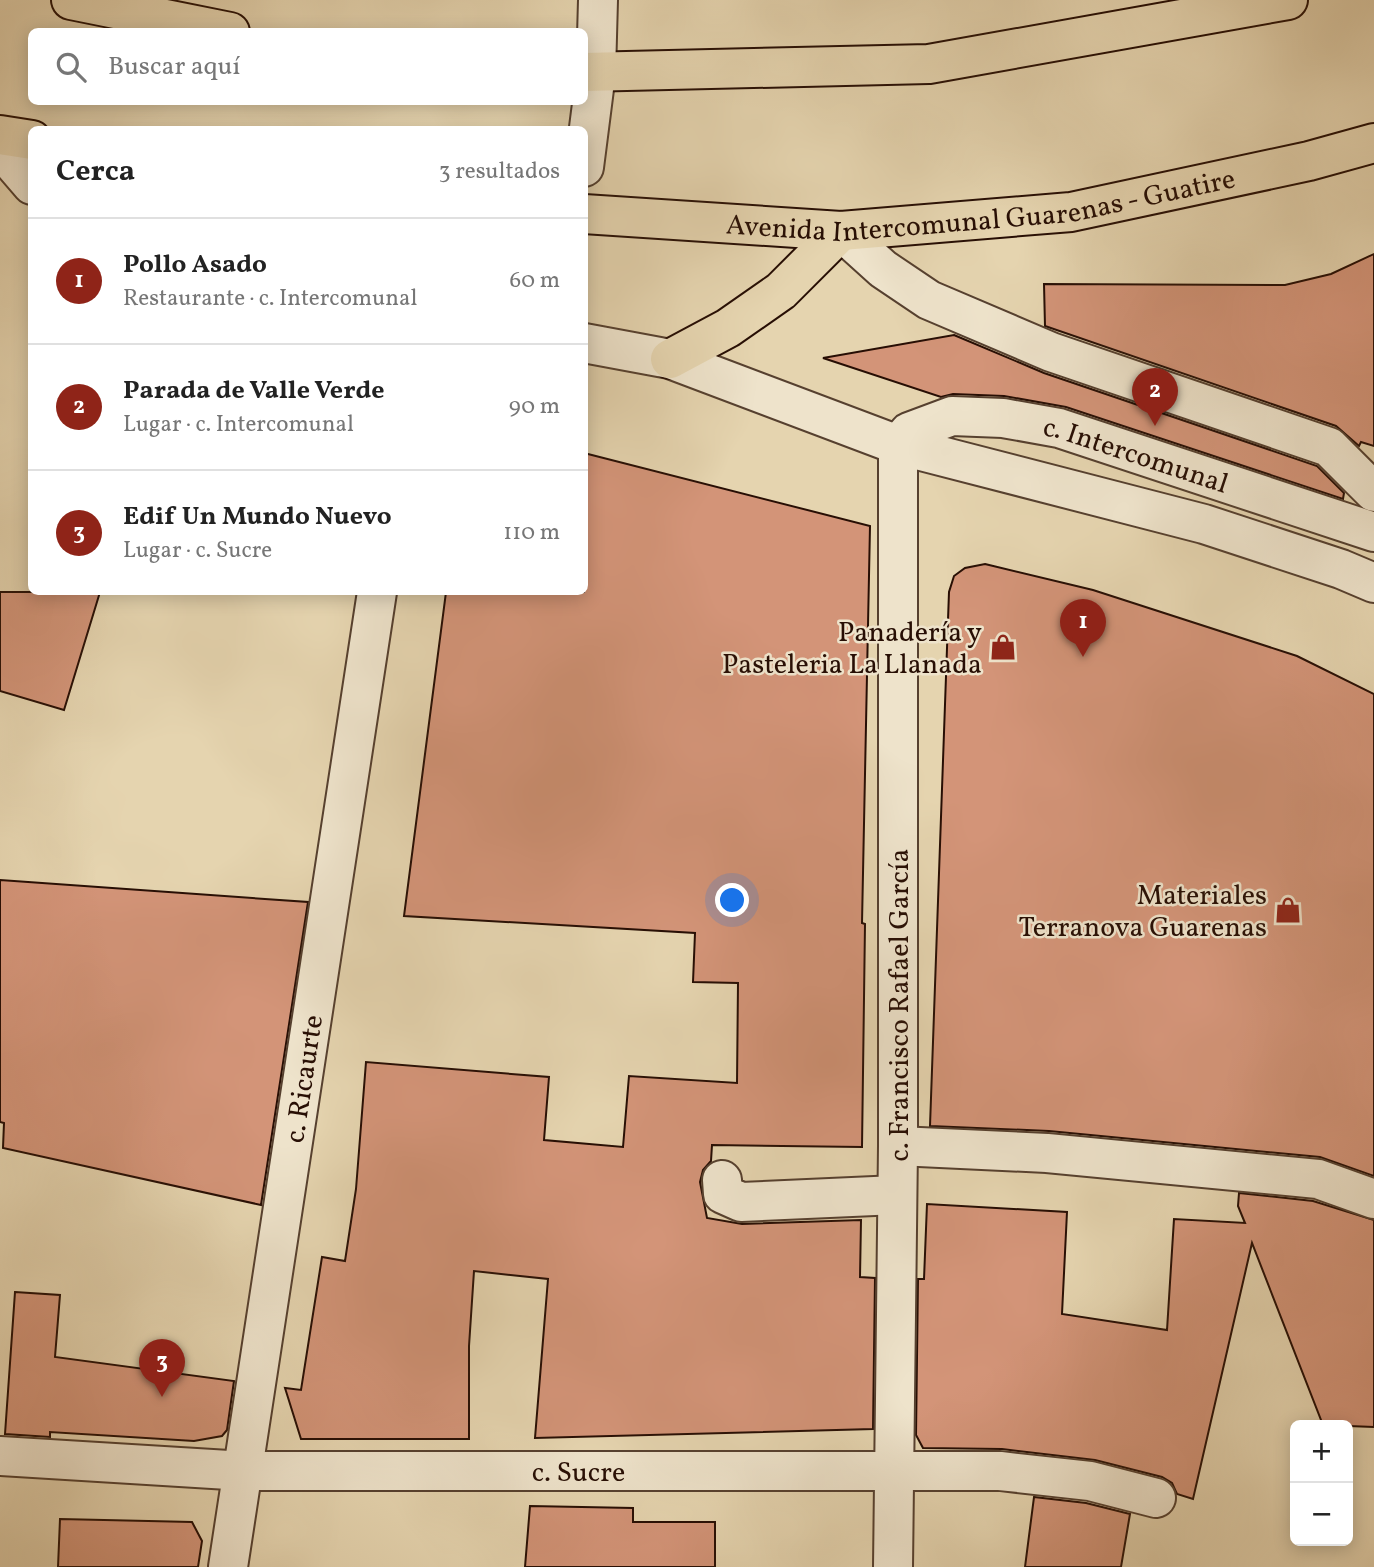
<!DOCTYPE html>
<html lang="es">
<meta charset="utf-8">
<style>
body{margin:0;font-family:Vollkorn,serif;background:#f6f6f6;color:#222}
.controls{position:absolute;right:21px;bottom:21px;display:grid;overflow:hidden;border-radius:10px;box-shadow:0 4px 18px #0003}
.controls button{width:63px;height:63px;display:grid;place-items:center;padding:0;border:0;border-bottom:2px solid #e0e0e0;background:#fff;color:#222;font:35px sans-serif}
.you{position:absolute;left:733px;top:901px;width:24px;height:24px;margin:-18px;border:5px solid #fff;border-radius:50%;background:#1a73e8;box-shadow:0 0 0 10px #1a73e833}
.badge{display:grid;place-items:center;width:46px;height:46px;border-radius:50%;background:#8f2418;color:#fff;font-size:23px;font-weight:700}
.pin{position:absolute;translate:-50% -58px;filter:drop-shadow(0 2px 4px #0008)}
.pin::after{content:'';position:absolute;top:37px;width:24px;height:21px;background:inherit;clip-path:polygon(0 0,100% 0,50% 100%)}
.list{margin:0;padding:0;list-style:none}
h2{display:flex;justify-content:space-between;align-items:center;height:91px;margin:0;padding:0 28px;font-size:30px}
h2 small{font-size:23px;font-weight:400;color:#767676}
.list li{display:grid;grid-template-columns:46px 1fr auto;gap:21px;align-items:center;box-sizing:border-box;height:126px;padding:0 28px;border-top:2px solid #e0e0e0}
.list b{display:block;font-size:26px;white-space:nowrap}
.list p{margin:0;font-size:23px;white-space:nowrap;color:#767676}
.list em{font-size:23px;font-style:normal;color:#767676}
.icon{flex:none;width:38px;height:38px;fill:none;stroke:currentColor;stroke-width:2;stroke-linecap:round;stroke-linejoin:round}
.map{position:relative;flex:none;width:1374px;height:1567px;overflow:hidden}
.search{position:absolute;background:#fff;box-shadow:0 4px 18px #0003;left:28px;top:28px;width:560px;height:77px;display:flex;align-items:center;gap:18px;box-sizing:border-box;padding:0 24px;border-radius:10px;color:#767676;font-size:26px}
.panel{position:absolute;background:#fff;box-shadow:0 4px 18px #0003;left:28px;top:126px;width:560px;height:469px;border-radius:10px}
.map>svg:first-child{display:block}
</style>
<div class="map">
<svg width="1374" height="1567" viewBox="0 0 1374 1567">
<rect width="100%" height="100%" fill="#e5d4af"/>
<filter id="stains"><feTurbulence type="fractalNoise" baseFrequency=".00286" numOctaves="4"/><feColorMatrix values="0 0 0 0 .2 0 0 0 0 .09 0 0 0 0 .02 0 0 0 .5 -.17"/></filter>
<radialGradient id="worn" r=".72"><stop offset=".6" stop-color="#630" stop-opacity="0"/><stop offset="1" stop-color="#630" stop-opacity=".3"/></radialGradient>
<g fill="#d39478" stroke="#270e04" stroke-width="2">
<polygon points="1374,254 1374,446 1361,442 1359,446 1336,426 1045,326 1044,284 1285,285 1331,274"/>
<polygon points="954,335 1044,373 1317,466 1344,493 1343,499 1066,407 1004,396 953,394 941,397 823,358"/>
<polygon points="584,453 870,526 862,923 865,924 862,1147 712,1145 711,1161 703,1170 700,1182 707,1218 742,1224 861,1220 860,1277 875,1278 873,1429 535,1438 548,1279 474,1271 469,1346 469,1439 301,1439 285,1388 301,1390 322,1257 345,1261 356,1189 366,1062 549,1077 544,1140 623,1147 629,1076 737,1083 738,983 693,982 695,933 404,916 446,592 584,592"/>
<polygon points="985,564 1093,590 1297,656 1374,694 1374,1176 1320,1157 1049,1131 930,1126 949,592 954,576 965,568"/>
<polygon points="0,592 100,592 64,710 0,691"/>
<polygon points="0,880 308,902 261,1205 3,1148 4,1123 0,1122"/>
<polygon points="1239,1193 1313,1201 1374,1220 1374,1427 1323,1425 1252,1243 1193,1499 1177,1494 1172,1483 1162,1477 1095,1460 1002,1449 923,1448 916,1435 918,1279 924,1279 927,1204 1067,1212 1062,1314 1167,1330 1174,1219 1245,1223 1238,1206"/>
<polygon points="15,1292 60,1295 55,1357 234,1381 227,1430 222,1436 194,1441 50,1432 50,1437 5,1434"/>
<polygon points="1034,1497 1086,1503 1130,1514 1121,1567 1025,1567"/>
<polygon points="530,1506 633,1508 633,1522 715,1522 715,1567 525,1567"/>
<polygon points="60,1519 192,1522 202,1541 198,1567 58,1567"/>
</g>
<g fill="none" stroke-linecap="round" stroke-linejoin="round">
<g stroke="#56402f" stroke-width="42">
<g id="minor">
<polyline points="0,148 32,185"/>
<polyline points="584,167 596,73 598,0"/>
<polyline points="841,231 883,269 929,300 1051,352 1329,447 1374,492"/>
<polyline points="584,343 670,359 898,445 1204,524 1341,569 1374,583"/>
<polyline points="898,1146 1047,1153 1318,1179 1374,1199"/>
<polyline points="722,1180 723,1194 741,1202 897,1195"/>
<path id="s1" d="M0 1456 245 1471H1000L1090 1481 1156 1498"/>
<path id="s2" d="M228 1567 377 592"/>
<path id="s3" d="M893 1567 898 1146V445L909 432 952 416 1003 418 1059 428 1374 532"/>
</g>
</g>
<g stroke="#270e04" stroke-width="42">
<g id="major">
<polyline points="71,0 230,32"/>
<polyline points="584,72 929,64 1288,0"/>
<polyline points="0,135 32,140"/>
<path id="s4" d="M584 214 841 231 1071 212 1309 161 1374 143"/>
<polyline points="670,359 728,328 781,291 841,231"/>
</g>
</g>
<use href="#minor" stroke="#eee3cb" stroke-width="38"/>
<use href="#major" stroke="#e5d4af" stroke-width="38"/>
</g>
<defs>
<g id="shop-bare" transform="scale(2.1)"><path d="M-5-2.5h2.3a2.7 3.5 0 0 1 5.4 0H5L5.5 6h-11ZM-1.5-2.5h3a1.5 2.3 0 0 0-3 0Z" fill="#8f2418" stroke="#eee3cb" stroke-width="2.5" paint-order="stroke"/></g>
</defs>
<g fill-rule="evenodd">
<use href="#shop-bare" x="1003" y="647"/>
<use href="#shop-bare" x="1288" y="910"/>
</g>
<g text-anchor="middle" stroke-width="5" stroke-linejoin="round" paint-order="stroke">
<g font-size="28" fill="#270e04" stroke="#eee3cb">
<text dy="10" stroke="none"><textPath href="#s4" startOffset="399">Avenida Intercomunal Guarenas - Guatire</textPath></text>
<text dy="10" stroke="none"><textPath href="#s3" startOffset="1374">c. Intercomunal</textPath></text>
<text dy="10" stroke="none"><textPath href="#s3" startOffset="562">c. Francisco Rafael García</textPath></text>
<text dy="10" stroke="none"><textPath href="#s2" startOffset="494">c. Ricaurte</textPath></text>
<text dy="10" stroke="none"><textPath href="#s1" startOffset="579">c. Sucre</textPath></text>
</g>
<g font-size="28" fill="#270e04" stroke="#eee3cb" text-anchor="end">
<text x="982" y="641">Panadería y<tspan x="982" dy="32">Pasteleria La Llanada</tspan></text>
<text x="1267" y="904">Materiales<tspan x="1267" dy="32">Terranova Guarenas</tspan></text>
</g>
</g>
<rect width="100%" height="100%" filter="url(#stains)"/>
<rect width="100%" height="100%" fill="url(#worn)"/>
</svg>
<div class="controls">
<button>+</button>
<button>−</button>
</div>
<div class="you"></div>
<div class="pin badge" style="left:1083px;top:657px">1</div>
<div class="pin badge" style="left:1155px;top:426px">2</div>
<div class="pin badge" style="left:162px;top:1397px">3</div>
<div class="search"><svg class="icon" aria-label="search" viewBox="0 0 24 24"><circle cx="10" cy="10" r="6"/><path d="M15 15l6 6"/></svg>Buscar aquí</div>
<section class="panel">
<h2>Cerca<small>3 resultados</small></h2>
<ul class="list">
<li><span class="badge">1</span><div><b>Pollo Asado</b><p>Restaurante · c. Intercomunal</p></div><em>60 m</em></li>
<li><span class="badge">2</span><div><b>Parada de Valle Verde</b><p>Lugar · c. Intercomunal</p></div><em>90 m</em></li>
<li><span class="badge">3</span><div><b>Edif Un Mundo Nuevo</b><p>Lugar · c. Sucre</p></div><em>110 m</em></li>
</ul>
</section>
</div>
